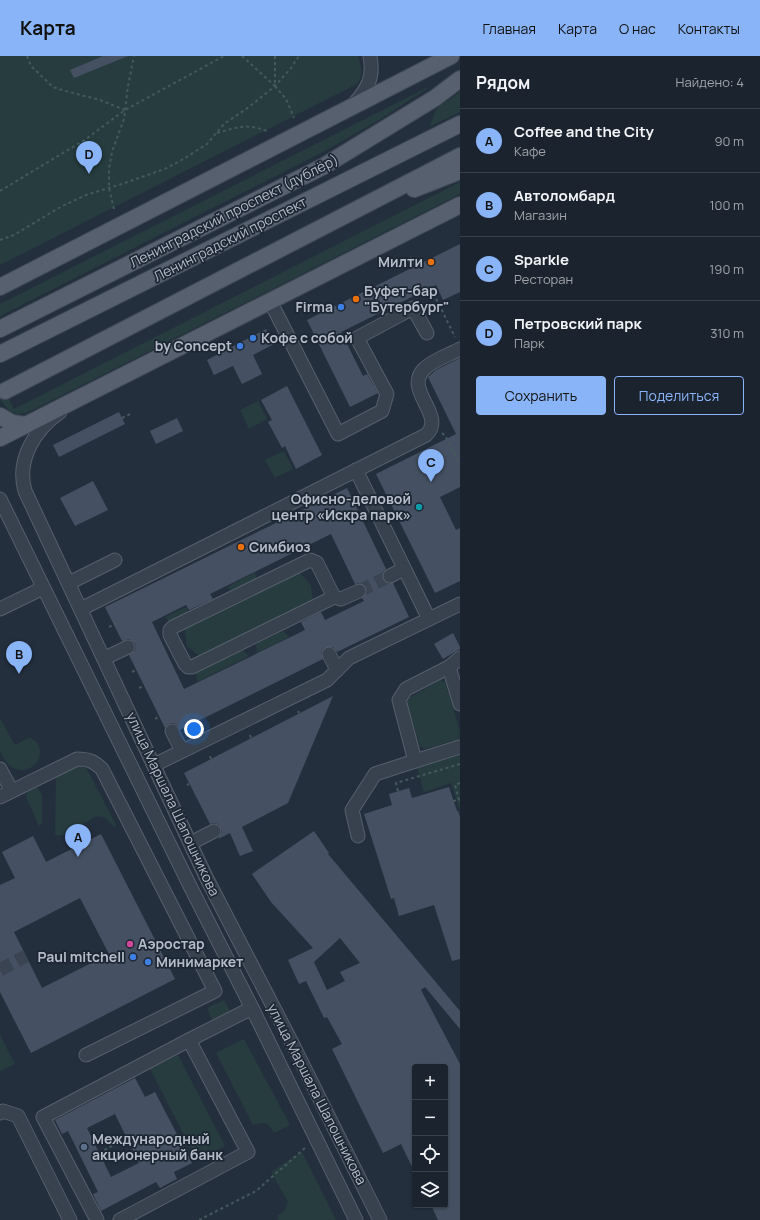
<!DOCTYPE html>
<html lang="ru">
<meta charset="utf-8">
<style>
body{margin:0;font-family:Manrope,sans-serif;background:#242b36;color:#f1f3f6}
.controls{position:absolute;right:12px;bottom:12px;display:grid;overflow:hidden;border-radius:4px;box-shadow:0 1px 3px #0004}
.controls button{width:36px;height:36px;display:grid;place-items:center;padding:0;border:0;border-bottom:1px solid #39404a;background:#1b232e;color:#f1f3f6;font:20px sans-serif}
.you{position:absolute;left:194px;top:673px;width:14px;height:14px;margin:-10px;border:3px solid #fff;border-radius:50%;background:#1a73e8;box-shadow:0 0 0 6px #1a73e833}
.badge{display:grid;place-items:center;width:26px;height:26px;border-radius:50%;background:#8ab4f8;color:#111;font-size:13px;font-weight:700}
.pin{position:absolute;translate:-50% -33px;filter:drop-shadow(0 1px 2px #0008)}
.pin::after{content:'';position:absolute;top:21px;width:14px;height:12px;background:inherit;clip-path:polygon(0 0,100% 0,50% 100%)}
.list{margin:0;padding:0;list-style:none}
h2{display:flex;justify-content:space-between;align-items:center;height:52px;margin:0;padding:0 16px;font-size:17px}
h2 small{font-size:13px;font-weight:400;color:#a0a4aa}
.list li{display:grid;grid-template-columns:26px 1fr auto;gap:12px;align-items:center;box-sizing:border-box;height:64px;padding:0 16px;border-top:1px solid #39404a}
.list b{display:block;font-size:15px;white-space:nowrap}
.list p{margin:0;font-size:13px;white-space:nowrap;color:#a0a4aa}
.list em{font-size:13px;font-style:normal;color:#a0a4aa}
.actions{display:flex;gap:8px;padding:12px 16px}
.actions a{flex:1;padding:9px 0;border:1px solid #8ab4f8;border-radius:4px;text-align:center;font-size:14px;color:#8ab4f8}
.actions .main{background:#8ab4f8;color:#111}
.icon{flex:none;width:22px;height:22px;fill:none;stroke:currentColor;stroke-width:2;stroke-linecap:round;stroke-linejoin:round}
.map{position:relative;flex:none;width:460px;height:1164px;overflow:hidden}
header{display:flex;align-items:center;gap:24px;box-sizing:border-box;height:56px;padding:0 20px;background:#8ab4f8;color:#111}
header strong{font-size:19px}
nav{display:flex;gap:22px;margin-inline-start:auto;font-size:14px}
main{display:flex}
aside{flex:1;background:#1b232e}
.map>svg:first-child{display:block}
</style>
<header>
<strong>Карта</strong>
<nav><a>Главная</a><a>Карта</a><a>О нас</a><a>Контакты</a></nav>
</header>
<main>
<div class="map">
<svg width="460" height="1164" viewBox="0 0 460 1164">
<rect width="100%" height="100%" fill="#242f3e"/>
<g fill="#263c3f">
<path d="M0 0H358C361 11 364 18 357 28L0 209Z"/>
<polygon points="428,31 428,32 379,64 323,96 0,260 0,248"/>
<polygon points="460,36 460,56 429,71 437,52"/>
<polygon points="460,126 460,138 37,352 26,357 17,358 9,355 0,344 0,326 14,353"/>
<polygon points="258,345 267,363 249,373 240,354"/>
<polygon points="284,395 293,413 275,422 265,404"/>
<polygon points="298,515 311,529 313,545 200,601 187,590 184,571"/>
<polygon points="255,516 257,525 233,536 227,531"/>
<polygon points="186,551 189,558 171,567 165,561"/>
<polygon points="283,575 289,581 257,597 256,588"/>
<polygon points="243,594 249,600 197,626 196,617"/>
<polygon points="440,624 445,626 460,675 459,683 425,693 420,690 407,648 409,642"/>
<path d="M0 662 15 689 30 681C32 683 36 685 37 687 51 708 13 732 0 694 0 686 0 671 0 662Z"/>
<polygon points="460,699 460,755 451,727 424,736 417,711"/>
<path d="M75 708 85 709 86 711 116 769 114 771C108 765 106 759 95 761L62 779 58 780 55 778 56 718Z"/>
<polygon points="32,731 38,732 42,739 42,767 39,770 26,741 27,737"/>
<polygon points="224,944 230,955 212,964 207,952"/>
<polygon points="0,979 15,1008 0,1015"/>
<path d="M244 983 290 1069 274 1077C267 1065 266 1066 253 1069L216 997Z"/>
<polygon points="178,999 225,1090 197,1104 150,1013"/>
<polygon points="302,1096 336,1164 279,1164 277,1160 284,1155 288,1146 271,1116"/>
</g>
<g fill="#455162" fill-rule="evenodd">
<polygon points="103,0 128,0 74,22 70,14"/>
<polygon points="460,188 460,236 443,244 436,229 341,276 363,320 367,318 378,337 350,351 307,264"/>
<polygon points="266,273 274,288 253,299 262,318 242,328 233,310 214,319 207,304"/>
<polygon points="460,302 460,431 440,441 456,474 460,472 460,525 435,537 376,418 456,378 428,321 436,314"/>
<polygon points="287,330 322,399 296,413 285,390 282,392 268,366 272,364 261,344"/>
<polygon points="119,356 125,368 59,401 53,389"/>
<polygon points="177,362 183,375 156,388 150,375"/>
<polygon points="93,425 108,454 75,470 60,442"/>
<path d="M347 432 386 513 383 516V523L386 527H393L409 561 337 596 333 591H326L323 593 321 597 323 603 180 674 177 669 173 667 168 668 165 672 129 599 135 595 136 591 135 587 129 583 122 585 105 551ZM331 478 355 528 360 527 366 531 367 536 362 542 364 545 325 564 321 556 301 566 305 574 184 633 152 566 186 549 189 554 213 543 210 538Z"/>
<polygon points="453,577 460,591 460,593 443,603 434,588"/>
<polygon points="333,640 288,747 242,771 253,795 240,800 230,777 218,783 222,776 221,772 218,768 214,767 210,768 184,717"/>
<polygon points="449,731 457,755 458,755 460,761 460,903 452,905 434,849 399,860 394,842 391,843 364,758 392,749 389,738 409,732 412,742"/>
<path d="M314 775 329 797 328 798 460 955V973L425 931 421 934 460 1008V1164H438L431 1149H445V1011H415V1117L401 1088 383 1097 332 993 342 988 327 961 324 962 306 925 299 928 288 904 313 892 271 846 252 818ZM340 882 360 907 340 916 345 925 327 934 314 906Z"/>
<path d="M101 778 175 923 31 997 0 936V829L15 822 2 796 33 780 46 806ZM80 842 109 898 42 932 14 876Z"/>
<path d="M135 1022 145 1041 155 1036 192 1107 174 1116 177 1123 160 1132 156 1126 101 1155 93 1138 98 1136 68 1075 62 1078 55 1064ZM115 1058 139 1107 111 1121 87 1072Z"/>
</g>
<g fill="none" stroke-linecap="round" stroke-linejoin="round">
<g stroke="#3a4453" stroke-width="13" stroke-dasharray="13 6" stroke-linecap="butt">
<polyline points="359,535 390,520"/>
<polyline points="0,914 26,900"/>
</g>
<g stroke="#565f6c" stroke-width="15">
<g id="minor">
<path d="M354 48C368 32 374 22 370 0"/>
<polyline points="270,245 338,378 382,355 387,338 357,282 413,252 427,277"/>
<path d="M60 356C35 373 16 404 25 435L206 821 292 987 380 1164"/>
<polyline points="356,414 429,563"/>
<polyline points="0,443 190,830 252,952 356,1164"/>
<polygon points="310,504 317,507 334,541 192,611 188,611 185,608 170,579 170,574 173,571"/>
<polyline points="390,520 404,513"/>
<polyline points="69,527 115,504"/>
<polyline points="334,541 341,543 359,535"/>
<polyline points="0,553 43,532"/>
<path d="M81 553 426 379C447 359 403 335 424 313 433 304 449 299 460 293"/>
<polyline points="329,598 337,614"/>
<polyline points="105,602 128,591"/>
<polyline points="460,602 449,611 406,633 399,644 415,705 460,691"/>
<polyline points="449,611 460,648"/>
<polyline points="172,675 182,695"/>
<polyline points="154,709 327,624 349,602 460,548"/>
<polyline points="0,713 12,735"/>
<path d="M0 741 77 703C88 703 94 705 102 713L215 935 86 999"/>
<polyline points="358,780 352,754 375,718 415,705"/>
<polyline points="191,787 214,775"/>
<polyline points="0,1057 3,1055 18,1060 70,1164"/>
<polyline points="97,1164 43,1061 189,984 252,952"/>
<polyline points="120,1164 248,1096 189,984"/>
</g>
</g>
<g stroke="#414a57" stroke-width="18">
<g id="major">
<polyline points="414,133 460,115"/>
<polyline points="0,231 451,0"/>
<polyline points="0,273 324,110 435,42 460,23"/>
<polyline points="0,298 460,68"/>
<polyline points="5,335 460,100"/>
<polyline points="0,360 12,367 25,369"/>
<polyline points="0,382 460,149"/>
</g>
</g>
<g stroke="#44595c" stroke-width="2" stroke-dasharray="3 3" stroke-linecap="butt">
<polyline points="27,0 31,10 53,31 62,34 100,44 125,54"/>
<polyline points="242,0 275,30"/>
<polyline points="275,0 275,30 286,43 294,62"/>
<path d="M217 77C239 71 245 67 267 75"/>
<polyline points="0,135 86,83 125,54 224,0"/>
<polyline points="114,153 109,132 109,113 112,96 124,63 128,30 134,0"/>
<polyline points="0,184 14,179 62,150 86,139 125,127 167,112 185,102 207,88 224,68 249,51 275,30 291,12 299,0"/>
<polyline points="410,201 416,210"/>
<polyline points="431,232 455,281"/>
<polyline points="122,362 130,358"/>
<polyline points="442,377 446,381 460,409"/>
<polyline points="109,571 116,567"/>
<polyline points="132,616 138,613"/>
<polyline points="139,632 146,629"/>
<polyline points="298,655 299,657"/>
<polyline points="155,663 161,659"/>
<polyline points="250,679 251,682"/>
<polyline points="210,700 211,703"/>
<polyline points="187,729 189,728"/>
<polyline points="398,735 396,727 460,708"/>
<polyline points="453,745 459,744 455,729 460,727"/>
<polyline points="99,1097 127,1082"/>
<polyline points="199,1164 256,1135 305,1092"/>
</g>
<use href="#minor" stroke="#38414e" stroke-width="13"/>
<use href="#major" stroke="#56606e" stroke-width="16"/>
</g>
<g fill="#e8710a" stroke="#1d2633" stroke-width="1.5">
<circle cx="431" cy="206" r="4"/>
<circle cx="356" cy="243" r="4"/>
<circle cx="241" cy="491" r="4"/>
</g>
<g fill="#3f7fe0" stroke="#1d2633" stroke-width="1.5">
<circle cx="341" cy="251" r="4"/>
<circle cx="253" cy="282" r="4"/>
<circle cx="240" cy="290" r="4"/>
<circle cx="133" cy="901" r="4"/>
<circle cx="148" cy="906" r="4"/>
</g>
<circle fill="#0f9aa8" stroke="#1d2633" stroke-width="1.5" cx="419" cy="451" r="4"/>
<circle fill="#d1479c" stroke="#1d2633" stroke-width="1.5" cx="130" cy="888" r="4"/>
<circle fill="#5c6f8a" stroke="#1d2633" stroke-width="1.5" cx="84" cy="1091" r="4"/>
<g text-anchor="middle" stroke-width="3.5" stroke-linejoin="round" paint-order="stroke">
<g font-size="14" fill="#b4bcc9" stroke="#1d2633">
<text transform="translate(234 155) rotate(-27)" y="5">Ленинградский проспект (дублёр)</text>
<text transform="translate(230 183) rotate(-27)" y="5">Ленинградский проспект</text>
<text transform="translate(173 748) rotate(65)" y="5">улица Маршала Шапошникова</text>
<text transform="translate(317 1038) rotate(63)" y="5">улица Маршала Шапошникова</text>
</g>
<g font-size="14" font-weight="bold" fill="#b4bcc9" stroke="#1d2633" text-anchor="start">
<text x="423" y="211" text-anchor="end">Милти</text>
<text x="364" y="240">Буфет-бар<tspan x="364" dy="16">"Бутербург"</tspan></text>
<text x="333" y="256" text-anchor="end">Firma</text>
<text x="261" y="287">Кофе с собой</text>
<text x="232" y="295" text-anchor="end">by Concept</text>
<text x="411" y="448" text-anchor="end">Офисно-деловой<tspan x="411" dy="16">центр «Искра парк»</tspan></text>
<text x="249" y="496">Симбиоз</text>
<text x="138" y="893">Аэростар</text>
<text x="125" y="906" text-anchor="end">Paul mitchell</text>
<text x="156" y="911">Минимаркет</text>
<text x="92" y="1088">Международный<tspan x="92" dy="16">акционерный банк</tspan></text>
</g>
</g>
</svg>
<div class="controls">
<button>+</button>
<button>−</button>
<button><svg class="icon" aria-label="locate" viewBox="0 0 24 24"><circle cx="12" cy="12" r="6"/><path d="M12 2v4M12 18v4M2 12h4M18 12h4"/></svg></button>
<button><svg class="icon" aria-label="layers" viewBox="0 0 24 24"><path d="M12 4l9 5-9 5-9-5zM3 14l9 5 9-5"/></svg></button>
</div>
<div class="you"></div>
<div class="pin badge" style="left:78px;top:801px">A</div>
<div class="pin badge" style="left:19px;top:618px">B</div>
<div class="pin badge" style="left:431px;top:426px">C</div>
<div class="pin badge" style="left:89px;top:118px">D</div>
</div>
<aside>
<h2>Рядом<small>Найдено: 4</small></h2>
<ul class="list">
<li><span class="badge">A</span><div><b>Coffee and the City</b><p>Кафе</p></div><em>90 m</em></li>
<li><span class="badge">B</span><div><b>Автоломбард</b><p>Магазин</p></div><em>100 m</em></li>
<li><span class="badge">C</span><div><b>Sparkle</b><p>Ресторан</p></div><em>190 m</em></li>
<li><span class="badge">D</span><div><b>Петровский парк</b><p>Парк</p></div><em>310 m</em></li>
</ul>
<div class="actions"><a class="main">Сохранить</a><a>Поделиться</a></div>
</aside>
</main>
